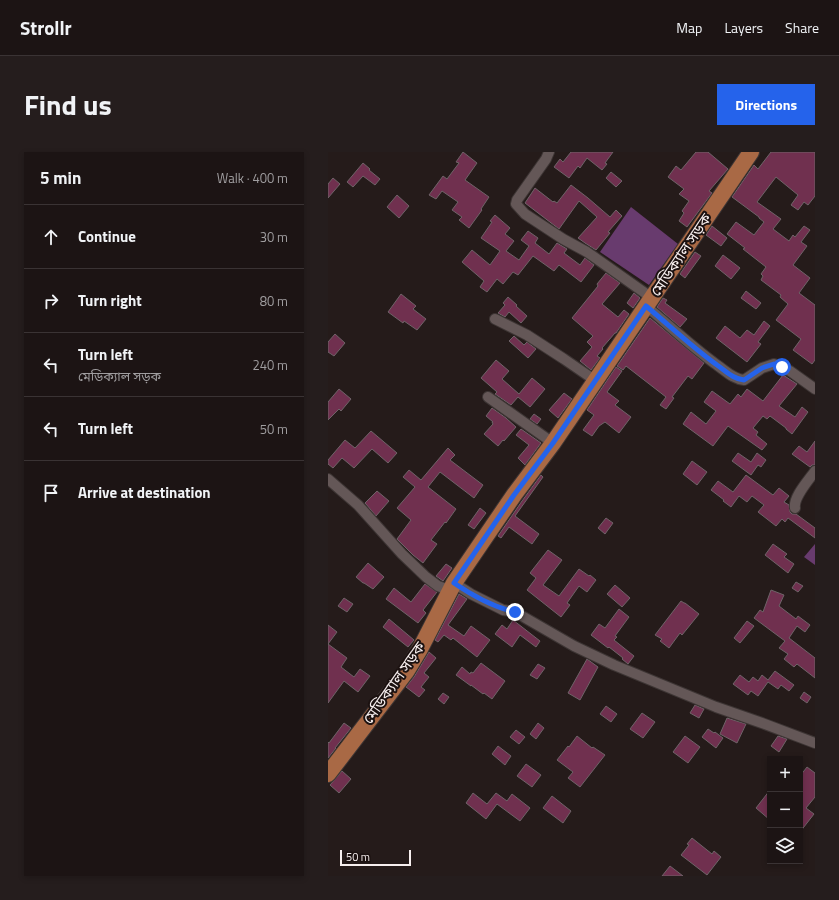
<!DOCTYPE html>
<meta charset="utf-8">
<style>
body{margin:0;font-family:"Titillium Web","Noto Sans Bengali",sans-serif;background:#251d1d;color:#f1f3f6}
.controls{position:absolute;right:12px;bottom:12px;display:grid;overflow:hidden;border-radius:0px;box-shadow:0 2px 6px #0003}
.controls button{width:36px;height:36px;display:grid;place-items:center;padding:0;border:0;border-bottom:1px solid #3a3334;background:#1c1414;color:#f1f3f6;font:20px sans-serif}
.scale{position:absolute;left:12px;bottom:10px;width:71px;box-sizing:border-box;padding-left:4px;border:2px solid #f7efef;border-top:0;font-size:11px;line-height:14px;white-space:nowrap;color:#f7efef;-webkit-text-stroke:3px #1c1211;paint-order:stroke}
.stop{position:absolute;width:12px;height:12px;margin:-9px;border:3px solid #2563eb;border-radius:50%;background:#fff}
.stop.end{background:#2563eb;border-color:#fff;box-shadow:0 1px 4px #0008}
.list{margin:0;padding:0;list-style:none}
h2{display:flex;justify-content:space-between;align-items:center;height:52px;margin:0;padding:0 16px;font-size:17px}
h2 small{font-size:13px;font-weight:400;color:#a09ea0}
.list li{display:grid;grid-template-columns:26px 1fr auto;gap:12px;align-items:center;box-sizing:border-box;height:64px;padding:0 16px;border-top:1px solid #3a3334}
.list b{display:block;font-size:15px;white-space:nowrap}
.list p{margin:0;font-size:13px;white-space:nowrap;color:#a09ea0}
.list em{font-size:13px;font-style:normal;color:#a09ea0}
.icon{flex:none;width:22px;height:22px;fill:none;stroke:currentColor;stroke-width:2;stroke-linecap:round;stroke-linejoin:round}
.map{position:relative;flex:none;width:487px;height:724px;overflow:hidden;border-radius:0px}
header{display:flex;align-items:center;gap:24px;box-sizing:border-box;height:56px;padding:0 20px;background:#1c1414;border-bottom:1px solid #3a3334}
header strong{font-size:19px}
nav{display:flex;gap:22px;margin-inline-start:auto;font-size:14px}
.intro{display:flex;align-items:center;justify-content:space-between;box-sizing:border-box;height:96px;padding:0 24px}
h1{margin:0;font-size:28px}
.button{padding:10px 18px;border-radius:0px;background:#2563eb;color:#fff;font-size:14px;font-weight:700}
main{display:flex;gap:24px;padding:0 24px}
aside{flex:1;background:#1c1414;border-radius:0px;box-shadow:0 2px 6px #0003}
.map>svg:first-child{display:block}
</style>
<header>
<strong>Strollr</strong>
<nav><a>Map</a><a>Layers</a><a>Share</a></nav>
</header>
<div class="intro"><h1>Find us</h1><a class="button">Directions</a></div>
<main>
<aside>
<h2>5 min<small>Walk · 400 m</small></h2>
<ul class="list">
<li><svg class="icon" aria-label="ahead" viewBox="0 0 24 24"><path d="M12 20V5M6 11l6-6 6 6"/></svg><div><b>Continue</b></div><em>30 m</em></li>
<li><svg class="icon" aria-label="right" viewBox="0 0 24 24"><path d="M7 20v-9h11M14 6l5 5-5 5"/></svg><div><b>Turn right</b></div><em>80 m</em></li>
<li><svg class="icon" aria-label="left" viewBox="0 0 24 24"><path d="M17 20v-9H6M10 6l-5 5 5 5"/></svg><div><b>Turn left</b><p>মেডিক্যাল সড়ক</p></div><em>240 m</em></li>
<li><svg class="icon" aria-label="left" viewBox="0 0 24 24"><path d="M17 20v-9H6M10 6l-5 5 5 5"/></svg><div><b>Turn left</b></div><em>50 m</em></li>
<li><svg class="icon" aria-label="arrive" viewBox="0 0 24 24"><path d="M6 21V4h12l-3 4 3 4H6"/></svg><div><b>Arrive at destination</b></div></li>
</ul>
</aside>
<div class="map">
<svg width="487" height="724" viewBox="0 0 487 724">
<rect width="100%" height="100%" fill="#251b1a"/>
<g fill="#683b6e">
<polygon points="303,55 350,92 321,133 272,100"/>
<polygon points="487,392 487,413 476,405"/>
</g>
<g fill="#70304f" stroke="#6f6368">
<polygon points="135,0 149,11 137,28 161,45 153,57 154,58 141,76 131,68 134,65 124,58 130,50 114,39 108,47 101,43 115,24 119,27 131,11 128,10"/>
<polygon points="243,0 285,0 277,11 279,12 274,18 259,6 252,16 250,14 241,26 226,15 232,7 235,10"/>
<polygon points="368,0 380,0 400,17 381,39 384,41 359,75 351,69 356,61 354,59 361,49 351,42 356,37 340,25 348,14 353,18"/>
<polygon points="443,0 487,0 487,44 480,53 476,50 470,58 463,53 470,43 448,25 429,50 453,67 445,77 461,89 465,83 467,85 476,74 482,78 473,90 479,94 465,113 482,126 471,141 487,153 487,208 484,212 465,198 473,187 448,168 460,152 452,145 453,143 433,128 435,124 433,122 438,115 415,97 417,96 399,82 408,70 426,83 436,70 431,66 431,65 404,45 426,13 430,17"/>
<polygon points="35,11 42,17 41,18 52,27 47,33 35,24 25,35 19,30"/>
<polygon points="283,20 294,29 288,35 278,26"/>
<polygon points="5,26 12,32 0,46 0,32"/>
<polygon points="243,33 260,46 282,65 288,58 294,64 280,80 282,81 268,98 257,91 250,86 269,65 251,49 231,77 197,51 207,36 225,50 226,49 229,51"/>
<polygon points="69,43 81,54 71,66 59,55"/>
<polygon points="167,63 182,76 177,82 186,89 178,99 191,108 201,94 193,88 200,79 210,86 207,91 221,102 229,91 239,97 236,101 252,113 257,106 266,113 253,130 231,113 226,119 205,104 190,123 185,120 175,132 169,127 159,140 152,135 156,129 134,110 144,98 162,113 172,99 153,86 164,70 162,69"/>
<polygon points="384,74 399,86 393,94 378,83"/>
<polygon points="367,100 373,104 357,126 352,122"/>
<polygon points="395,103 412,116 403,127 387,114"/>
<polygon points="278,121 292,131 274,152 290,165 296,158 301,162 288,181 287,181 274,196 275,197 269,204 272,206 263,218 252,209 264,195 259,190 265,184 244,166 270,134 269,132"/>
<polygon points="418,139 433,151 428,157 413,146"/>
<polygon points="306,141 312,146 305,156 299,151"/>
<polygon points="73,142 88,154 85,157 98,167 89,178 76,169 75,171 60,160"/>
<polygon points="180,145 189,153 188,154 199,164 193,171 181,160 177,165 170,161 177,153 175,151"/>
<polygon points="335,146 339,148 337,151 359,167 352,175 329,155"/>
<polygon points="322,166 376,211 364,227 360,224 344,245 346,246 338,257 332,253 338,245 298,214 295,218 289,214"/>
<polygon points="436,169 442,174 430,190 433,192 419,210 388,186 397,174 412,186 419,178 426,183"/>
<polygon points="7,182 17,191 6,204 0,200 0,190"/>
<polygon points="186,184 196,193 199,190 208,197 200,206 181,189"/>
<polygon points="168,208 181,219 174,227 191,242 204,226 217,237 202,255 190,245 183,253 167,242 169,240 153,226"/>
<polygon points="288,215 294,219 279,240 291,249 287,253 303,265 291,281 277,270 271,274 264,284 255,278 266,263 259,258"/>
<polygon points="455,223 469,232 451,254 467,265 474,255 480,260 464,282 458,277 458,276 442,264 439,267 435,264 425,276 430,280 428,283 439,292 434,298 400,274 385,294 355,272 363,260 378,272 388,259 376,250 384,239 402,252 410,242 413,245 419,237 435,249"/>
<polygon points="11,237 23,247 13,259 11,257 0,268 0,250"/>
<polygon points="236,241 244,247 230,266 221,258"/>
<polygon points="164,256 178,266 188,275 176,289 175,288 170,294 156,282 165,272 164,270 165,270 158,264"/>
<polygon points="206,262 213,267 209,272 202,267"/>
<polygon points="193,277 213,291 197,313 190,306 201,293 188,283"/>
<polygon points="43,279 69,301 60,311 44,297 26,316 14,306 5,316 0,312 0,308 17,288 27,296"/>
<polygon points="487,289 487,313 484,313 482,315 464,302 471,294 479,300"/>
<polygon points="120,296 127,303 122,308 155,333 146,346 112,320 100,335 128,357 118,371 117,370 103,388 109,392 95,411 85,403 69,387 83,368 69,356 87,335 75,325 81,318 93,328"/>
<polygon points="410,301 423,310 429,301 438,308 433,315 430,313 423,323 404,309"/>
<polygon points="364,309 379,320 369,333 355,322"/>
<polygon points="213,323 215,325 187,364 211,382 204,392 181,375 173,386 170,384 194,349"/>
<polygon points="418,323 445,343 451,336 461,344 456,350 461,353 462,360 464,362 468,362 487,376 487,386 460,366 457,370 454,367 448,374 430,360 436,353 424,344 419,350 411,344 403,355 395,349 396,348 383,338 390,329 405,340"/>
<polygon points="49,339 61,349 48,364 37,351"/>
<polygon points="152,356 158,361 146,377 140,373"/>
<polygon points="278,366 285,371 277,382 270,376"/>
<polygon points="445,392 459,402 456,405 466,412 460,421 437,403"/>
<polygon points="220,398 234,408 215,433 231,444 251,417 261,424 262,423 268,428 259,440 251,434 239,451 242,453 233,465 199,438 208,426 202,421"/>
<polygon points="40,411 56,425 45,437 36,431 35,431 28,425"/>
<polygon points="118,412 124,416 115,429 108,424"/>
<polygon points="468,430 475,434 470,440 464,436"/>
<polygon points="97,432 109,440 95,458 98,461 90,471 58,447 66,436 83,450"/>
<polygon points="287,433 302,446 294,455 279,442"/>
<polygon points="443,438 456,443 451,454 468,467 470,464 482,473 477,480 469,474 461,486 487,506 487,526 469,512 466,515 456,507 460,502 451,496 457,489 426,466 432,458 435,460"/>
<polygon points="131,442 139,447 120,473 136,484 143,474 162,488 149,505 125,486 123,488 116,483 110,490 107,488"/>
<polygon points="16,446 25,452 19,460 10,454"/>
<polygon points="353,449 356,451 357,451 371,462 354,483 352,481 341,496 332,489 334,487 327,483"/>
<polygon points="291,457 301,465 287,484 289,485 286,488 306,504 300,512 294,507 295,506 281,495 280,496 263,483 271,472 277,476"/>
<polygon points="61,467 86,488 80,495 55,475"/>
<polygon points="185,468 212,489 208,495 192,483 184,495 167,482 174,473 179,477"/>
<polygon points="419,469 426,474 412,491 406,486"/>
<polygon points="0,473 9,480 0,492"/>
<polygon points="0,492 19,506 13,515 26,525 32,517 42,524 30,540 16,529 0,551"/>
<polygon points="101,500 108,506 96,521 101,525 93,535 97,538 91,545 78,535 86,525"/>
<polygon points="259,507 270,515 252,548 240,541"/>
<polygon points="153,511 177,529 164,547 156,541 155,542 143,533 143,534 128,523 134,515 142,522 143,520 145,521"/>
<polygon points="210,512 217,516 209,527 202,523"/>
<polygon points="447,519 466,533 461,539 453,533 450,537 440,530 430,544 423,539 420,543 405,532 412,523 421,530 425,525 430,529 434,523 440,528"/>
<polygon points="476,540 483,545 479,551 472,546"/>
<polygon points="115,541 121,545 116,552 110,547"/>
<polygon points="367,553 376,557 371,566 362,561"/>
<polygon points="278,554 289,562 283,570 272,562"/>
<polygon points="314,561 327,570 315,586 302,577"/>
<polygon points="399,566 418,572 409,591 392,582"/>
<polygon points="16,571 23,576 7,596 8,596 0,606 0,590 1,591"/>
<polygon points="210,571 216,576 208,587 202,582"/>
<polygon points="380,577 386,581 387,580 395,586 388,596 374,585"/>
<polygon points="188,578 197,585 191,592 182,585"/>
<polygon points="249,584 264,596 265,595 277,603 252,635 240,626 245,620 229,608 240,594 241,595"/>
<polygon points="357,584 372,595 360,611 345,600"/>
<polygon points="450,584 459,587 451,600 443,594"/>
<polygon points="170,594 183,604 177,613 164,602"/>
<polygon points="198,612 213,623 204,635 189,624"/>
<polygon points="479,615 487,621 487,645 478,656 486,662 472,680 472,624"/>
<polygon points="14,619 23,627 11,641 2,633"/>
<polygon points="442,638 442,668 428,656"/>
<polygon points="145,641 159,652 168,641 179,649 184,642 202,656 192,669 169,652 158,667 138,651"/>
<polygon points="224,644 243,659 235,671 215,656"/>
<polygon points="364,686 384,702 386,699 393,705 379,723 353,703 361,693 359,692"/>
<polygon points="342,714 355,724 334,724"/>
</g>
<g fill="none" stroke-linecap="round" stroke-linejoin="round">
<g stroke="#3d3534" stroke-width="12">
<g id="minor">
<polyline points="221,0 218,7 189,48 188,52 197,62 235,87 259,100 324,146"/>
<path d="M318 154C342 174 364 195 389 213 398 219 405 227 416 228L434 216 446 212 462 219 487 237"/>
<polyline points="167,167 199,183 236,207 268,229"/>
<polyline points="160,245 225,291"/>
<polyline points="0,327 30,353 74,402 98,425 110,434 121,438"/>
<path d="M467 356C465 345 481 328 487 319"/>
<polyline points="126,431 143,442 175,458 187,460 246,494 286,513 388,555 434,571 487,591"/>
</g>
</g>
<g stroke="#3d3534" stroke-width="18">
<polyline id="primary" points="0,622 78,520 92,497 126,431 186,343 225,291 423,0"/>
</g>
<use href="#minor" stroke="#645757" stroke-width="10"/>
<use href="#primary" stroke="#a96945" stroke-width="16"/>
</g>
<g fill="none" stroke-linecap="round" stroke-linejoin="round">
<path stroke="#2563eb" stroke-width="5" d="M187 460C165 455 145 444 126 431L186 343 225 291 318 154C342 174 364 195 389 213 398 219 405 227 416 228L434 216 446 212 454 215"/>
</g>
<g text-anchor="middle" stroke-width="4" stroke-linejoin="round" paint-order="stroke">
<g font-size="15" fill="#f7efef" stroke="#1c1211">
<text transform="translate(353 103) rotate(-56)" y="5">মেডিক্যাল সড়ক</text>
<text transform="translate(66 531) rotate(-55)" y="5">মেডিক্যাল সড়ক</text>
</g>
</g>
</svg>
<div class="controls">
<button>+</button>
<button>−</button>
<button><svg class="icon" aria-label="layers" viewBox="0 0 24 24"><path d="M12 4l9 5-9 5-9-5zM3 14l9 5 9-5"/></svg></button>
</div>
<div class="scale">50 m</div>
<div class="stop" style="left:454px;top:215px"></div>
<div class="stop end" style="left:187px;top:460px"></div>
</div>
</main>
